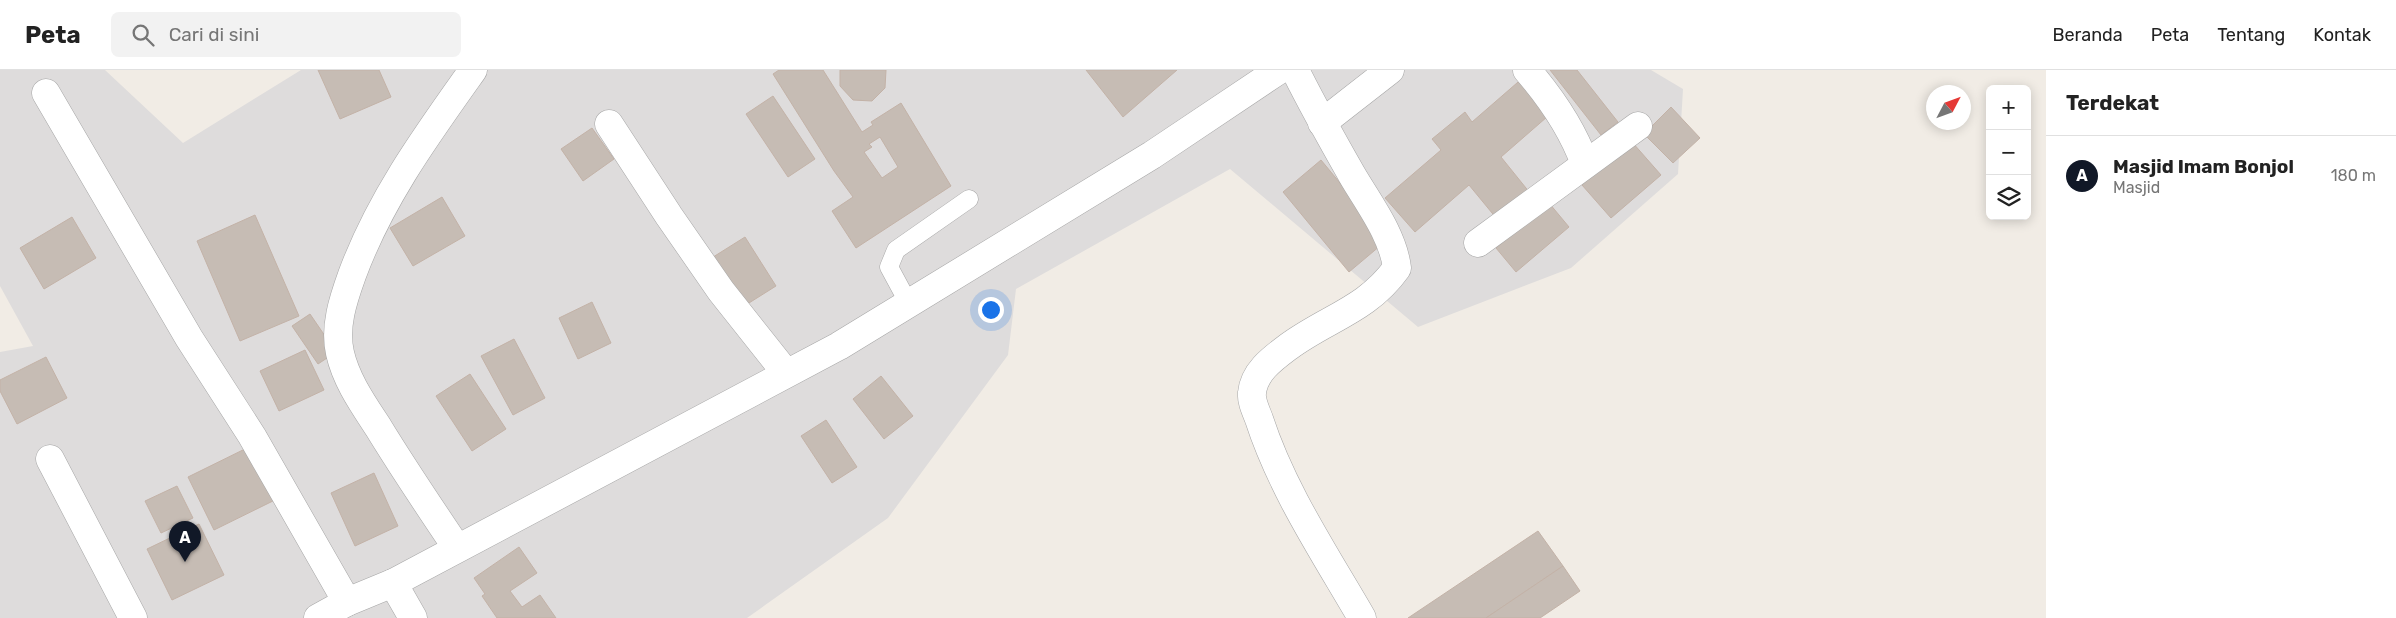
<!DOCTYPE html>
<html lang="id">
<meta charset="utf-8">
<style>
body{margin:0;font-family:Rubik,sans-serif;background:#f2f2f2;color:#222}
.controls{position:absolute;right:15px;top:15px;display:grid;overflow:hidden;border-radius:8px;box-shadow:0 2px 12px #0003}
.controls button{width:45px;height:45px;display:grid;place-items:center;padding:0;border:0;border-bottom:1px solid #e0e0e0;background:#fff;color:#222;font:25px sans-serif}
.compass{position:absolute;left:1926px;top:15px;width:45px;height:45px;border-radius:50%;background:#fff;box-shadow:0 2px 12px #0003;rotate:49deg}
.you{position:absolute;left:990px;top:239px;width:18px;height:18px;margin:-12px;border:4px solid #fff;border-radius:50%;background:#1a73e8;box-shadow:0 0 0 8px #1a73e833}
.badge{display:grid;place-items:center;width:32px;height:32px;border-radius:50%;background:#111827;color:#fff;font-size:16px;font-weight:700}
.pin{position:absolute;translate:-50% -41px;filter:drop-shadow(0 1px 2px #0008)}
.pin::after{content:'';position:absolute;top:26px;width:18px;height:15px;background:inherit;clip-path:polygon(0 0,100% 0,50% 100%)}
.list{margin:0;padding:0;list-style:none}
h2{display:flex;justify-content:space-between;align-items:center;height:65px;margin:0;padding:0 20px;font-size:21px}
h2 small{font-size:16px;font-weight:400;color:#767676}
.list li{display:grid;grid-template-columns:32px 1fr auto;gap:15px;align-items:center;box-sizing:border-box;height:80px;padding:0 20px;border-top:1px solid #e0e0e0}
.list b{display:block;font-size:19px;white-space:nowrap}
.list p{margin:0;font-size:16px;white-space:nowrap;color:#767676}
.list em{font-size:16px;font-style:normal;color:#767676}
.icon{flex:none;width:28px;height:28px;fill:none;stroke:currentColor;stroke-width:2;stroke-linecap:round;stroke-linejoin:round}
.map{position:relative;flex:none;width:2046px;height:548px;overflow:hidden}
header{display:flex;align-items:center;gap:30px;box-sizing:border-box;height:70px;padding:0 25px;background:#fff;border-bottom:1px solid #e0e0e0}
header strong{font-size:24px}
nav{display:flex;gap:28px;margin-inline-start:auto;font-size:18px}
.search{width:350px;height:45px;background:#f2f2f2;display:flex;align-items:center;gap:12px;box-sizing:border-box;padding:0 18px;border-radius:8px;color:#767676;font-size:19px}
main{display:flex}
aside{flex:1;background:#fff}
.map>svg:first-child{display:block}
</style>
<header>
<strong>Peta</strong>
<div class="search"><svg class="icon" aria-label="search" viewBox="0 0 24 24"><circle cx="10" cy="10" r="6"/><path d="M15 15l6 6"/></svg>Cari di sini</div>
<nav><a>Beranda</a><a>Peta</a><a>Tentang</a><a>Kontak</a></nav>
</header>
<main>
<div class="map">
<svg width="2046" height="548" viewBox="0 0 2046 548">
<rect width="100%" height="100%" fill="#f1ece5"/>
<polygon fill="#dedcdc" points="0,0 105,0 183,73 301,0 1651,0 1683,19 1678,104 1571,198 1418,257 1230,99 1016,219 1008,285 888,448 747,548 0,548 0,282 33,276 0,216"/>
<g fill="#c6bcb4" stroke="#c3b2a7" fill-rule="evenodd">
<polygon points="318,0 379,0 391,27 340,49"/>
<path d="M779 0H823L862 62 873 55 871 52 901 33 951 116 856 178 832 141 853 127 834 101 773 4ZM880 67 898 97 882 108 864 82 872 77 869 74Z"/>
<polygon points="840,0 886,0 885,18 872,31 853,30 840,16"/>
<polygon points="1086,0 1177,0 1123,47"/>
<polygon points="1550,0 1577,0 1618,52 1601,65"/>
<polygon points="1525,6 1555,40 1501,87 1530,123 1497,149 1469,115 1415,162 1385,128 1441,80 1432,69 1465,42 1472,52"/>
<polygon points="773,26 815,89 788,107 746,44"/>
<polygon points="1671,37 1700,68 1673,93 1644,64"/>
<polygon points="592,58 614,89 583,111 561,79"/>
<polygon points="1632,72 1661,105 1611,148 1582,115"/>
<polygon points="1321,90 1387,170 1349,202 1283,122"/>
<polygon points="442,127 465,166 413,196 390,158"/>
<polygon points="1549,133 1569,157 1516,202 1496,178"/>
<polygon points="255,145 299,246 240,271 197,171"/>
<polygon points="72,147 96,188 44,219 20,178"/>
<polygon points="745,167 776,216 741,238 710,189"/>
<polygon points="592,232 611,273 578,289 559,248"/>
<polygon points="310,244 336,282 318,294 292,256"/>
<polygon points="514,269 545,328 513,345 481,286"/>
<polygon points="305,280 324,320 279,341 260,301"/>
<polygon points="46,287 67,328 17,354 0,321 0,310"/>
<polygon points="470,304 506,359 472,381 436,326"/>
<polygon points="881,306 913,346 884,369 853,329"/>
<polygon points="826,350 857,397 832,413 801,366"/>
<polygon points="253,375 279,428 214,460 188,407"/>
<polygon points="374,403 398,456 355,476 331,423"/>
<polygon points="177,416 193,448 161,463 145,431"/>
<polygon points="199,454 224,505 172,530 147,479"/>
<polygon points="1538,461 1563,496 1486,548 1408,548"/>
<polygon points="519,477 537,503 510,521 522,537 540,525 556,548 497,548 482,526 485,524 474,508"/>
<polygon points="1563,496 1580,521 1540,548 1486,548"/>
</g>
<g fill="none" stroke-linecap="round" stroke-linejoin="round">
<g stroke="#a6a6a6" stroke-width="19">
<polyline id="service" points="909,234 889,197 896,180 969,129"/>
</g>
<g stroke="#a6a6a6" stroke-width="29">
<g id="minor">
<path d="M1295 0C1313 36 1332 70 1352 105 1369 134 1393 165 1397 198 1367 240 1327 248 1288 277 1272 289 1254 302 1252 323 1251 331 1256 341 1259 349 1282 420 1325 484 1362 548"/>
<path d="M1527 0C1552 29 1572 58 1585 94"/>
<polyline points="46,23 189,268 252,366 347,532"/>
<polyline points="1322,53 1390,0"/>
<polyline points="609,54 669,146 721,221 786,303"/>
<polyline points="1478,173 1638,56"/>
<polyline points="50,389 133,548"/>
<path d="M457 478C430 438 403 398 378 357 363 334 346 310 340 283 334 257 343 230 352 205 380 129 426 66 473 0"/>
<polyline points="393,513 413,548"/>
<polyline points="318,548 347,532 393,513 839,276 1152,85 1279,0"/>
</g>
</g>
<use href="#service" stroke="#fff" stroke-width="18"/>
<use href="#minor" stroke="#fff" stroke-width="28"/>
</g>
</svg>
<div class="controls">
<button>+</button>
<button>−</button>
<button><svg class="icon" aria-label="layers" viewBox="0 0 24 24"><path d="M12 4l9 5-9 5-9-5zM3 14l9 5 9-5"/></svg></button>
</div>
<svg class="compass" viewBox="-18 -18 36 36"><path d="M0-13l5 13h-10z" fill="#e53935"/><path d="M0 13l5-13h-10z" fill="#767676"/></svg>
<div class="you"></div>
<div class="pin badge" style="left:185px;top:492px">A</div>
</div>
<aside>
<h2>Terdekat<small></small></h2>
<ul class="list">
<li><span class="badge">A</span><div><b>Masjid Imam Bonjol</b><p>Masjid</p></div><em>180 m</em></li>
</ul>
</aside>
</main>
